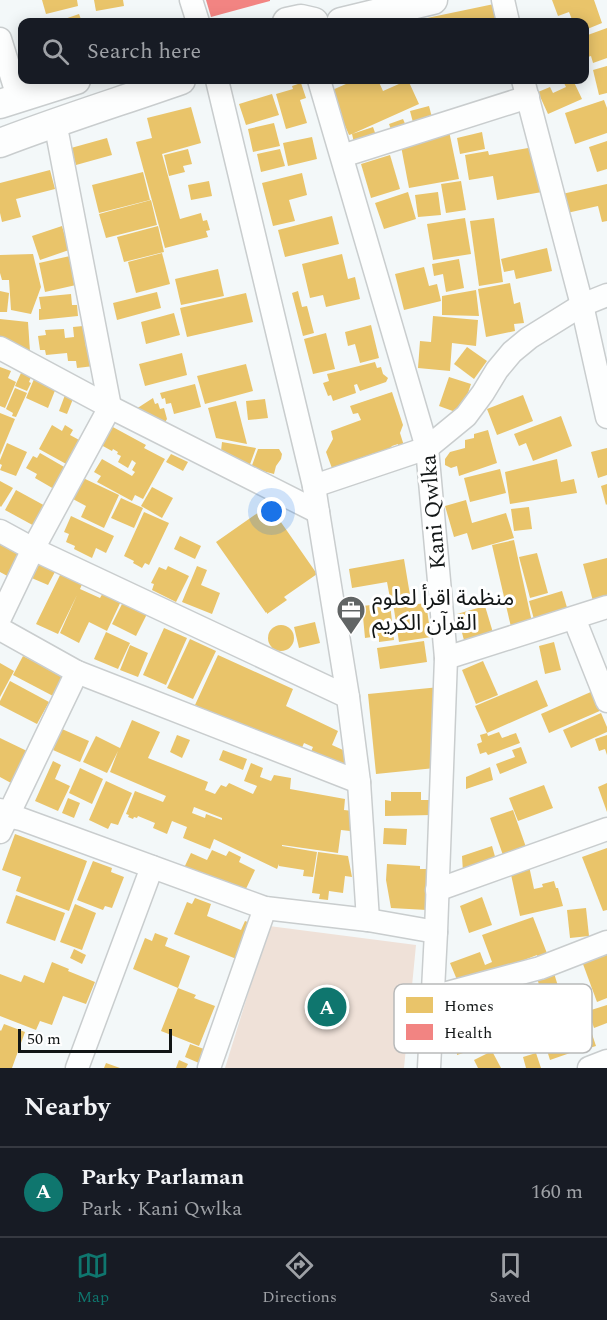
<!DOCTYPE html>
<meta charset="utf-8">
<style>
body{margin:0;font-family:Spectral,"Noto Sans Arabic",serif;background:#242831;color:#f1f3f6}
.scale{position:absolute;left:18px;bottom:15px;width:154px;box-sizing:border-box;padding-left:6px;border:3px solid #121616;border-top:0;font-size:16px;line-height:21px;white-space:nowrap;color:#121616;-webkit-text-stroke:4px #fff;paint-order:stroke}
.you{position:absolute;left:272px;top:512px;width:21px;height:21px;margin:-15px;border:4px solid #fff;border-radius:50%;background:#1a73e8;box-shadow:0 0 0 9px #1a73e833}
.badge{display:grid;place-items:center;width:39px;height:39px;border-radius:50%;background:#0f766e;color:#fff;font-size:20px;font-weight:700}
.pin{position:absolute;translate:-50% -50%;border:3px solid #fff;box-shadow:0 2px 6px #0006}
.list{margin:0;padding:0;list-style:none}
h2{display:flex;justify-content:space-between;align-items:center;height:78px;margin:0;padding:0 24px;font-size:26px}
h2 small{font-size:20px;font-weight:400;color:#9ea1a6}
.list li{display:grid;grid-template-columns:39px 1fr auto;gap:18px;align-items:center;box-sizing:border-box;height:90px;padding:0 24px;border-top:2px solid #363941}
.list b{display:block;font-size:22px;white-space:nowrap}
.list p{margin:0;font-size:20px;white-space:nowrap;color:#9ea1a6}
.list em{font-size:20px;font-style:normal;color:#9ea1a6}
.icon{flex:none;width:33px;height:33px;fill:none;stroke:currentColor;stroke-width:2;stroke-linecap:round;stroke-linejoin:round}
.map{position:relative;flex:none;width:607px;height:1068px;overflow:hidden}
.search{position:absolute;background:#171b24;box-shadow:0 3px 15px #0003;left:18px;right:18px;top:18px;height:66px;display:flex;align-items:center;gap:15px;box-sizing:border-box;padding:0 21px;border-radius:12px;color:#9ea1a6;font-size:22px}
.sheet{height:168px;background:#171b24}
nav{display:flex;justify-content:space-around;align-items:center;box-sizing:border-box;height:84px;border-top:2px solid #363941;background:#171b24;font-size:16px;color:#9ea1a6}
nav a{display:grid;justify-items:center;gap:3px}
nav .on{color:#0f766e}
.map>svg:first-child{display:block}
</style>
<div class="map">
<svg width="607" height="1068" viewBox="0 0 607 1068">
<rect width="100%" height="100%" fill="#f3f8f9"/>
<polygon fill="#efe1d8" points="269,926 416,945 404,1068 225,1068"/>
<g fill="#e9c46a" fill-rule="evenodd">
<polygon points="42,0 77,0 78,6 46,14"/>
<polygon points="94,0 123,0 124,6 96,11"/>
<polygon points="552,0 594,0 602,23 585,30 585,22 573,22 569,12 558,16"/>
<polygon points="494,4 498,22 428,22 427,18"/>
<polygon points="79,14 82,22 56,22"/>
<polygon points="607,28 607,58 593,63 591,56 585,58 585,36"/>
<polygon points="607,66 607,93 599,95 593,70"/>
<polygon points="355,80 378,80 383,91 408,80 419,104 352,134 373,127 379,144 356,151 352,134 349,135 330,91"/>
<polygon points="566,80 573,80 582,99 548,114 538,92 550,87 553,93 566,87 563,81"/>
<polygon points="301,83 306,98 300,100 307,123 286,129 276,94 293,89 292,86"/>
<polygon points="272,94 279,115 246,125 239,104"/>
<polygon points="604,100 607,108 607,133 575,144 565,113"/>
<polygon points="429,106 434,125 415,130 410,111"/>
<polygon points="191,107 201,143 162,154 180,219 201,213 203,221 207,220 210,230 206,231 208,237 165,248 136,142 152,138 147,118"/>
<polygon points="403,119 409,133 394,138 389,124"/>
<polygon points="274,123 280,146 253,152 248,129"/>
<polygon points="449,131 459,179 409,188 400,141"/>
<polygon points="482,132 485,149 460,154 457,138"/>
<polygon points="312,137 317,159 288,166 283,143"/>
<polygon points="107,138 112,155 76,165 71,148"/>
<polygon points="607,141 607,169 597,172 589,147"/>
<polygon points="534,147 542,192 497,200 493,176 469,180 465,155 488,151 489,155"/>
<polygon points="188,149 192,164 183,166 185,172 169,176 164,155"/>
<polygon points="280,149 285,166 261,172 257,154"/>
<polygon points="390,155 400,189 371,198 361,164"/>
<polygon points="50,170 55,189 16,199 21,217 2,222 0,213 0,183"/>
<polygon points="143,172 150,200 99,213 92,185"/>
<polygon points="302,173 307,195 289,200 295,221 273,226 262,183"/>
<polygon points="209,181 212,196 191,200 188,185"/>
<polygon points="461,181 466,210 446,213 441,184"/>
<polygon points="607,184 607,221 602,222 598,206 567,213 562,194"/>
<polygon points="408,192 416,219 384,229 375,203"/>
<polygon points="438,192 441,215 418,217 415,195"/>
<polygon points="151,200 157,225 106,238 99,214"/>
<polygon points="332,216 339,244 285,257 278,230"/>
<polygon points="465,218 471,254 433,260 427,224"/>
<polygon points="494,218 503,282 479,286 470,221"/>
<polygon points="62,226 69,250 40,260 32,236"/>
<polygon points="158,226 164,252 124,262 117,237"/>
<polygon points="547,248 552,271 516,279 514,270 504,272 501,259"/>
<polygon points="162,253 170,284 136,293 128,262"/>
<polygon points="33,254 41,287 31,314 11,310 9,280 2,280 0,273 0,255"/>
<polygon points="342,254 348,279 355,277 360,299 326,307 323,295 310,298 302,264"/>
<polygon points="70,256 76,285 45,292 39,263"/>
<polygon points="459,259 464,288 446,292 443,274 434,276 432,264"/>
<polygon points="424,267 429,286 437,284 441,301 404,310 395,274"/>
<polygon points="218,269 224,296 181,305 175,279"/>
<polygon points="510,283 514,304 520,302 524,323 514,324 515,331 486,337 478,289"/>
<polygon points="476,290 479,316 442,315 442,296"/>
<polygon points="0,291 9,293 7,312 0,312"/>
<polygon points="298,291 302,307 307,306 314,333 303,336 292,293"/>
<polygon points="157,292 161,308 117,320 113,303"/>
<polygon points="246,293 253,322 187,337 180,308"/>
<polygon points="71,294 72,305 77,305 78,316 39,320 39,309 41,309 39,297"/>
<polygon points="174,313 180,335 146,344 141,322"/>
<polygon points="433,316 478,320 476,346 452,343 450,371 418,368 420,341 431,342"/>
<polygon points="0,319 28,322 30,352 0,338"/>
<polygon points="371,325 379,358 360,363 355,344 348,346 345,332"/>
<polygon points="83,326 86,347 92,346 94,366 77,368 76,361 68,361 67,353 46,355 45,350 40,350 38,336 46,335 45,330 64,329 65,338 74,337 73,327"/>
<polygon points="326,333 335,369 313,374 304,339"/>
<polygon points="467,347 487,361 474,379 454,364"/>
<polygon points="182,353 187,375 145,386 139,364"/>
<polygon points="375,362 377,368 381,367 383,374 388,378 386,382 360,391 357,384 354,385 356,393 333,401 331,395 328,396 323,383 329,381 327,374"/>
<polygon points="246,364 253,391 205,404 197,376"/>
<polygon points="0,367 11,371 8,378 16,382 5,408 0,406"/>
<polygon points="21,373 31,377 29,382 31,383 27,391 15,386"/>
<polygon points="449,377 471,384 461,414 439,406"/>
<polygon points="34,379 56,388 48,408 26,398"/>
<polygon points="195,384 201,407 174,414 171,403 166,404 165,398 162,399 160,393"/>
<polygon points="15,388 27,393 16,417 12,416 13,413 6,409"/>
<polygon points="392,392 403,425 400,433 405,449 397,452 398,444 392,446 383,457 373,453 369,462 333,471 326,452 333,439 331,431 361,420 358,413 353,414 350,406"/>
<polygon points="65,395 73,399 67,414 59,411"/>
<polygon points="523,395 533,421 497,435 487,409"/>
<polygon points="153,398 155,404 158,403 160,409 164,408 167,419 164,424 136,409"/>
<polygon points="265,399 268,418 248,420 246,401"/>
<polygon points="236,401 247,444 216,438 208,408"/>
<polygon points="0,413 15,419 0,455"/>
<polygon points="561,416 572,446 533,461 526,443 519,446 514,434"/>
<polygon points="52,425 62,431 65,425 73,430 70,435 81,441 68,465 39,449"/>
<polygon points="111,426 146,445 144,448 165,459 143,499 135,495 132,501 97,482 101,476 94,472 102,459 132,476 135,472 132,470 136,463 132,460 128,468 118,462 121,456 117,454 118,452 113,449 112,451 101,445"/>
<polygon points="488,430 497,463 459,476 457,466 451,468 445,465 445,459 450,452 465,448 465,440 474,438 474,434"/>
<polygon points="222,442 256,448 249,467 229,458 226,452 221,451"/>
<polygon points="7,443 27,452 16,476 0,470 2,465 0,464 0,460"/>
<polygon points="607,448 607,475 598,478 591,452"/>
<polygon points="258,449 279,449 282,454 281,459 276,466 274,474 251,468"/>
<polygon points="40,453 66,468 54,489 35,478 37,474 26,468 33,456 37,458"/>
<polygon points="171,454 188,462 183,471 166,462"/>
<polygon points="557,459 561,482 574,479 577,493 510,504 505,472"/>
<polygon points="500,469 506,493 470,502 464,478"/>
<polygon points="81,477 119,495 104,528 81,517 86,506 71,498"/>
<polygon points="0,481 13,488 1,507 0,506"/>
<polygon points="607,484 607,504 606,505 601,486"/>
<polygon points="152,487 173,498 162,518 141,506"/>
<polygon points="16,490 49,508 38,528 5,510"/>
<polygon points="121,498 143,508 134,528 111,518"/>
<polygon points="466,500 472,523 506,513 514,538 472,550 467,533 454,537 445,506"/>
<polygon points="269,505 317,574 284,597 287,600 267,614 267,612 266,613 216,542"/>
<polygon points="529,507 532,529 514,531 511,509"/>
<polygon points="144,512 169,523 149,565 145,563 142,568 133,563 134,561 124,556"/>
<polygon points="71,516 114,536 106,553 96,548 92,558 74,549 75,546 66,542 69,534 64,532"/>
<polygon points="180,536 201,546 195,559 174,549"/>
<polygon points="514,540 532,622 511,627 492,545"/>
<polygon points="0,543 23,556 11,578 0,572"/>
<polygon points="537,553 548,593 530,598 519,557"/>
<polygon points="607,558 607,597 593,601 583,564"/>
<polygon points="404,559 410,595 390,598 387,582 352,588 349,569"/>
<polygon points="35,560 56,570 48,585 27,576"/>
<polygon points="168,566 189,576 176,602 152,590 154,584 151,583 159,567 166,570"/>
<polygon points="197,566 207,570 201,585 220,593 212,614 182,602"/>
<polygon points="62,571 83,582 80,589 100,598 104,591 122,599 107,631 89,622 79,643 60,633 77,595 58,634 36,624"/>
<polygon points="562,591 569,614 535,623 529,601"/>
<polygon points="124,600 148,612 136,636 112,624"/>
<polygon points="409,601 410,605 426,603 431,637 399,642 393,603"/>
<polygon points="390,603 394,640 379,642 379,636 365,638 362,606"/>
<polygon points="485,606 494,636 465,644 457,614"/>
<polygon points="315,622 320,643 299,648 294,627"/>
<circle cx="281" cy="638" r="13"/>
<polygon points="164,628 187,638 166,685 143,675"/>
<polygon points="106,632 130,643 118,669 94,659"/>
<polygon points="190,639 216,651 193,699 167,688"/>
<polygon points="424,641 427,662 380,669 377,648"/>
<polygon points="554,642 561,670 545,674 539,646"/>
<polygon points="130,645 148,653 138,677 120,670"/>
<polygon points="218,655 293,689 286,706 338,731 332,745 343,750 346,761 343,767 309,756 313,747 304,743 301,750 271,740 195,705"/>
<polygon points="23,656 63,676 53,696 13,675"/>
<polygon points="483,661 498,695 476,704 462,670"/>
<polygon points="0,663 14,671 0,697"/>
<polygon points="537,680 548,706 487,733 475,706"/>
<polygon points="10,681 49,702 37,724 0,705 0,701"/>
<polygon points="440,687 435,768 376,774 368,694"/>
<polygon points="593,691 602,710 549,733 541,714"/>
<polygon points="601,713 607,727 607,732 571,748 563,730"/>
<path d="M132 720 160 732 148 758 208 782 205 790 215 794 221 785 226 787 229 783 253 794 257 786 244 781 251 763 263 768 260 777 271 781 274 775 291 778 290 789 345 799 344 810 353 811 350 831 341 830 338 853 282 845V846L317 852 313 877 303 876 304 870 279 866V864L277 869 214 839 210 849 183 838 187 827 172 821 167 834 153 828 155 823 138 816 137 818 134 817 133 819 128 817 129 815 126 814 135 791 163 802 166 796 110 772 118 751 107 773 83 762 96 736 120 748ZM194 807 222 818V820L206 814 205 818 192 813Z"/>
<polygon points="62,729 89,741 80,762 53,750"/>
<polygon points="499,732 502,738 516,733 520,743 488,755 486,752 480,754 477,744 482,742 480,735 487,733 488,736"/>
<polygon points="177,735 190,740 182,758 170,752"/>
<polygon points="607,735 607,755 605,749 599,751 595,739"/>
<polygon points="0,738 27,751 11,783 0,777"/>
<polygon points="521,747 527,763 500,774 496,764 515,757 512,750"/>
<polygon points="223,750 247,759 243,770 219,760"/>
<polygon points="53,761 61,765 55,779 70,786 58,811 35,801"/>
<polygon points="490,767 493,780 466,789 466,777"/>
<polygon points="80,768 103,779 92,804 69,793"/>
<polygon points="106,781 132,793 118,825 111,823 108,829 89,820"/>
<polygon points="607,783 607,812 598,787"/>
<polygon points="544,785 553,808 518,821 509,798"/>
<polygon points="391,792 421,792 421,800 432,800 432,815 385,816 385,800 391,801"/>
<polygon points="68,798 80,803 74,818 62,813"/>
<polygon points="513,810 527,850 504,858 490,818"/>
<polygon points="384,828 407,829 406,845 383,844"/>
<polygon points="15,834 87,861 69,911 16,891 21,877 2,870"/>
<polygon points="492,846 496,860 463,872 462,856"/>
<polygon points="607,848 607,910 603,911 582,857"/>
<polygon points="212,850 226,856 229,851 241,857 239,862 255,870 244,893 184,868 191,853 207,860"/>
<polygon points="318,852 348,856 352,877 345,876 343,893 329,891 328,900 319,899 320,894 312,893"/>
<polygon points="93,861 112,868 111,872 124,877 112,908 105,906 103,910 77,900"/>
<polygon points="387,864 420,866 420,869 427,869 426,886 428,886 427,910 391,908 386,880"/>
<polygon points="529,866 534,889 543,887 542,884 554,881 556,888 558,888 563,906 520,916 510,870"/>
<polygon points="16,895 65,913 55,941 6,923"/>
<polygon points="482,897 492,925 469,933 460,906"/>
<polygon points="195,898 211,904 207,916 241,930 245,921 253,924 239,960 174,934 187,902 192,904"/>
<polygon points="75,904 96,913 82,950 60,942"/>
<polygon points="586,908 589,936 570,938 567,910"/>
<polygon points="533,917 548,956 538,959 537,955 514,964 460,987 450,963 480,952 485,965 492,962 482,935"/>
<polygon points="155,933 168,938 165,946 190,956 178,988 133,969 145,938 152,941"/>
<polygon points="607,946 607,998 597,1002 580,956"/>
<polygon points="74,949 86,955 82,964 70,958"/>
<polygon points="52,962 69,969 68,971 95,982 86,1004 63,996 52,1025 40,1021 36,1030 0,1016 0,974 21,982 24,975 44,983"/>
<polygon points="554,973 561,996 544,1001 537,978"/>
<polygon points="524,983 537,1026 518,1031 506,989"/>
<polygon points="178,988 196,995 194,998 215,1006 199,1046 161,1031"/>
<polygon points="607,1005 607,1023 594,1028 588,1011"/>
<polygon points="477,1008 490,1044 457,1055 456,1033 450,1017"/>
<polygon points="587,1019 596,1046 576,1052 567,1026"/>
<polygon points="561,1022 570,1053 550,1060 540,1028"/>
<polygon points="4,1024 25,1032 12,1068 0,1068 0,1030 1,1031"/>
<polygon points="190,1044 204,1049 199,1063 185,1057"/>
<polygon points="492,1051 501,1068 478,1068 474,1060"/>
<polygon points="536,1053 541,1068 526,1068 523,1057"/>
<polygon points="179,1060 188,1064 186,1068 176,1068"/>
<polygon points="106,1063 120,1068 104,1068"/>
</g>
<polygon fill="#f28482" points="206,0 270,0 270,1 211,17"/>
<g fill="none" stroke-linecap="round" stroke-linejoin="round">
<g stroke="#c9cdce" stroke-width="25">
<g id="minor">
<polyline points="191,0 198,22"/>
<polyline points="503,0 508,22"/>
<polyline points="0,39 18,97"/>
<polyline points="217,80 314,486 318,512 348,697 359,782 368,920"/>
<polyline points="319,80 427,448 446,658 436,932 429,1068"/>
<polyline points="523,80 582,305 607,417"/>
<polyline points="342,156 528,97"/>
<polyline points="0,348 110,407 318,512"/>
<polyline points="314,486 427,448 466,416 483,393 497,370 512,352 529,338 582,305 607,295"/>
<polyline points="0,531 33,549 348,697"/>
<polyline points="0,618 33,549 110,407 55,122"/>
<polyline points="574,618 607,701"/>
<polyline points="0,629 77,672 359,782"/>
<polyline points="446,658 607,607"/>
<polyline points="0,810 8,816 21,819 265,908 368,920 436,932"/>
<polyline points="0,832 77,672"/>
<polyline points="437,890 607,829"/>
<polyline points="432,997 540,968 607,942"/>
<polyline points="77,1068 152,867"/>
<polyline points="209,1068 265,908"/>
<polyline points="589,1068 607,1061"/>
</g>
</g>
<g stroke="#c9cdce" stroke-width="31">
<g id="major">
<polyline points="287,22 301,19 314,22"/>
<polyline points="341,22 433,0"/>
<polyline points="0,104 76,80"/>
<path d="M0 143C60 120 121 101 181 80"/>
</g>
</g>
<use href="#minor" stroke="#fdfefe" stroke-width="22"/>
<use href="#major" stroke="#fdfefe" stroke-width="28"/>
</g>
<defs>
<g id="office-pin" transform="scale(1.5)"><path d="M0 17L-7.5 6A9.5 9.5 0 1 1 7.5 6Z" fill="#616565" stroke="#fff"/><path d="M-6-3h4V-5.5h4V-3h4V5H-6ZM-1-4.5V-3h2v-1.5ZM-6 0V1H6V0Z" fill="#fff"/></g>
</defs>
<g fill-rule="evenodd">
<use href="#office-pin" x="351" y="610"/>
</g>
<g text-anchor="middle" stroke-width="6" stroke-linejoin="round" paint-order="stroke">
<g font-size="22" fill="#121616" stroke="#fff">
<text transform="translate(432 512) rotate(-95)" y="8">Kani Qwlka</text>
</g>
<g font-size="22" fill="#121616" stroke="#fff" text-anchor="start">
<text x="372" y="605">منظمة اقرأ لعلوم<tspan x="372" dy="25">القرآن الكريم</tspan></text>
</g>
</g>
<rect x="394" y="984" width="198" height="69" rx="9" fill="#fff" stroke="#b8b9b9" stroke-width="1.5"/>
<rect x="406" y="997" width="27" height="16" fill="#e9c46a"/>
<rect x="406" y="1024" width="27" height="16" fill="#f28482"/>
<g font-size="16" fill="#121616">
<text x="444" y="1011">Homes</text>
<text x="444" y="1038">Health</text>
</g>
</svg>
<div class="scale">50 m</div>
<div class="you"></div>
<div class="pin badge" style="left:327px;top:1007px">A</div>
<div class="search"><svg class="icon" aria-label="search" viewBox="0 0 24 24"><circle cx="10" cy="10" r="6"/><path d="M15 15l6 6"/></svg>Search here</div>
</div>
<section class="sheet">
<h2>Nearby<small></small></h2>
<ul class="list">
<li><span class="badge">A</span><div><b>Parky Parlaman</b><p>Park · Kani Qwlka</p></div><em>160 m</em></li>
</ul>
</section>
<nav>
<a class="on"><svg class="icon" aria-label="map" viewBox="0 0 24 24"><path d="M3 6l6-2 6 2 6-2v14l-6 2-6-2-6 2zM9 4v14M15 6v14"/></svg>Map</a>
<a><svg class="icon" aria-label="directions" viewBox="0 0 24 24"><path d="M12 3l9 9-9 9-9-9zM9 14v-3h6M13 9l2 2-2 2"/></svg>Directions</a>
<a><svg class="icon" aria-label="saved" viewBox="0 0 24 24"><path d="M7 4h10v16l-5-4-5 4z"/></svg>Saved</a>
</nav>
